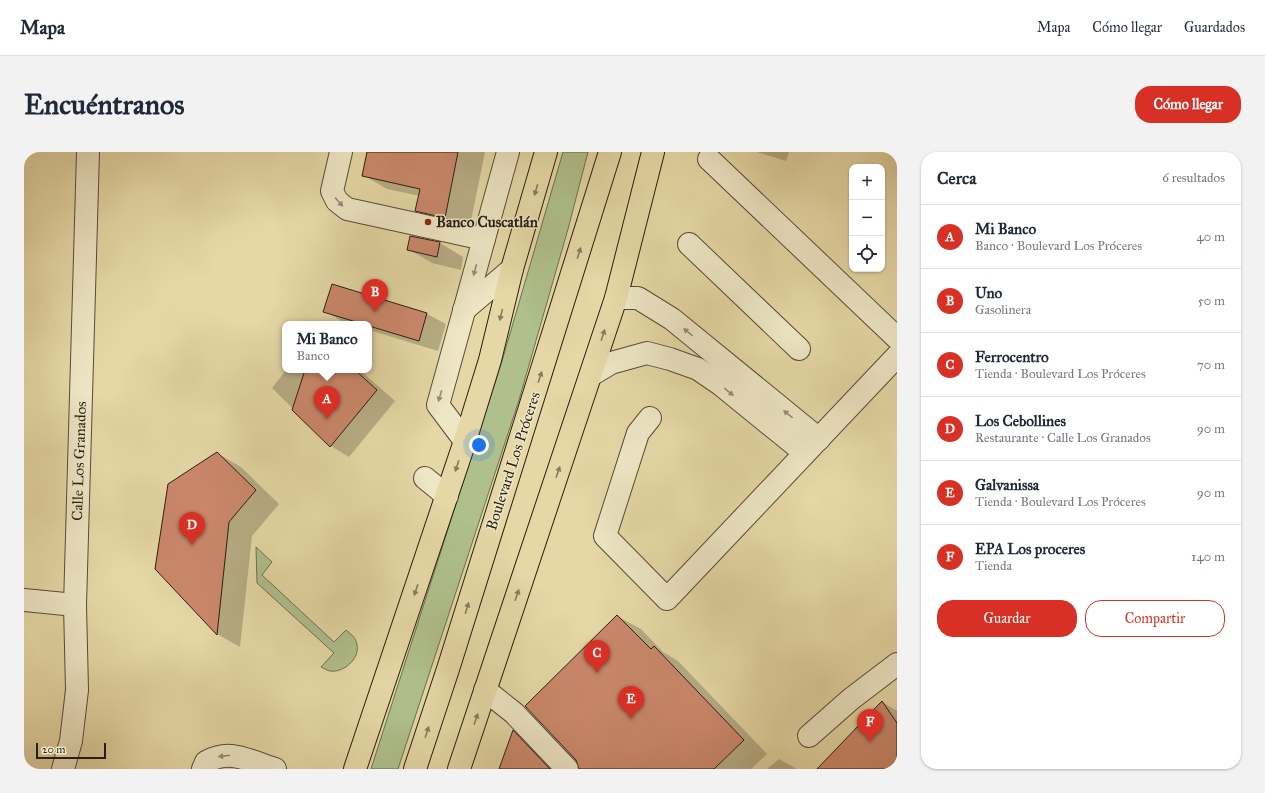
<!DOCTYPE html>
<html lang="es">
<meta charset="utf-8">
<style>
body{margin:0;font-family:"IM FELL Great Primer",serif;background:#f2f2f3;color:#1f2937}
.controls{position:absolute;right:12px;top:12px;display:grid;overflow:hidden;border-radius:8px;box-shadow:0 1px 3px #0004}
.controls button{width:36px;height:36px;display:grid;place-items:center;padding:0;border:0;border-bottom:1px solid #e0e1e3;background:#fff;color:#1f2937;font:20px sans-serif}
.scale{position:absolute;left:12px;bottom:10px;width:70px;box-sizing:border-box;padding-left:4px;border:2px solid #291e14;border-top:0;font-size:11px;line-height:14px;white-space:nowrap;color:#291e14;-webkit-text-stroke:3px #eee6c5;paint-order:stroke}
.you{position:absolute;left:455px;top:293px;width:14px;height:14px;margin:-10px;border:3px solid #fff;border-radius:50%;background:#1a73e8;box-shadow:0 0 0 6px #1a73e833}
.badge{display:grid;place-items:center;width:26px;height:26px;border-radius:50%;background:#d93025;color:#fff;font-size:13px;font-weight:700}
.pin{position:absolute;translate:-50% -33px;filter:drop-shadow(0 1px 2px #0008)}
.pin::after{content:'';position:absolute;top:21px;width:14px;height:12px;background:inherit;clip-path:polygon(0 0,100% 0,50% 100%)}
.popup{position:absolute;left:258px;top:169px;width:90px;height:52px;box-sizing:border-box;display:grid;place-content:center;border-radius:8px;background:#fff;filter:drop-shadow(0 1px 3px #0005);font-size:13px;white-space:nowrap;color:#747a83}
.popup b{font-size:15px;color:#1f2937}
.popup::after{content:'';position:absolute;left:50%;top:100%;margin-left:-8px;border:8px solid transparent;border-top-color:#fff}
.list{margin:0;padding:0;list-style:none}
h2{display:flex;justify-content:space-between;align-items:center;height:52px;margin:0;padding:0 16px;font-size:17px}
h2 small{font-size:13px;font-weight:400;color:#747a83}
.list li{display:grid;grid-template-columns:26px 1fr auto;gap:12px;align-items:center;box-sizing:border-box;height:64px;padding:0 16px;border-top:1px solid #e0e1e3}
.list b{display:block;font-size:15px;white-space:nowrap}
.list p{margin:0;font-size:13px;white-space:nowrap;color:#747a83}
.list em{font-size:13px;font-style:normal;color:#747a83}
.actions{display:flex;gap:8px;padding:12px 16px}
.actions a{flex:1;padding:9px 0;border:1px solid #d93025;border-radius:16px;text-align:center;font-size:14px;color:#d93025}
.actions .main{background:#d93025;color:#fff}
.icon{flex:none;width:22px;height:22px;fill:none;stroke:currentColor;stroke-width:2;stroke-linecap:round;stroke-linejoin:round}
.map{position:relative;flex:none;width:873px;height:617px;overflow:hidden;border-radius:16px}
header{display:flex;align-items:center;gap:24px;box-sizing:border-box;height:56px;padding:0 20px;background:#fff;border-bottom:1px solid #e0e1e3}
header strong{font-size:19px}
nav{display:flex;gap:22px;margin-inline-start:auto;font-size:14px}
.intro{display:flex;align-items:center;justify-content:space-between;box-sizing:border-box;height:96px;padding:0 24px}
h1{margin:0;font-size:28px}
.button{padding:10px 18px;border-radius:16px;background:#d93025;color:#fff;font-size:14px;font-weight:700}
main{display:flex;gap:24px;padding:0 24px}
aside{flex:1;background:#fff;border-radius:16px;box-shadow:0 1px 3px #0004}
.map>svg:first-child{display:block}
</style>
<header>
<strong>Mapa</strong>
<nav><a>Mapa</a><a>Cómo llegar</a><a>Guardados</a></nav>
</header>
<div class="intro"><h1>Encuéntranos</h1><a class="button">Cómo llegar</a></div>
<main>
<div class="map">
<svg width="873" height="617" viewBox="0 0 873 617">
<rect width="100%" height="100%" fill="#e5d8a6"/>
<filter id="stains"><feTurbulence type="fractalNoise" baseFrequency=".005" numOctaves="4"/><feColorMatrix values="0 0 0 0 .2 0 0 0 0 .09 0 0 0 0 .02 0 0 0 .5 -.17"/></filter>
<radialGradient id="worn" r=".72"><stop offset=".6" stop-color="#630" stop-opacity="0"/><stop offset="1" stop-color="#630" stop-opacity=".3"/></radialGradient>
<g fill="#afc08c" stroke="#6c6f50">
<polygon points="539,0 564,0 544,77 495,248 374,617 347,617 478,209"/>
<path d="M232 395 248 410 238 423 310 490 322 478C328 483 332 486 333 493 336 507 319 521 306 519 304 519 300 516 297 515L310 501 233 431Z"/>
</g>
<g fill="#0003">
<polygon points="344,0 461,0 445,79 416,72 393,59 396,44 363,37 339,23"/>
<polygon points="733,0 765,0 762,9"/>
<polygon points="416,91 439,105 437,118 408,111 384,97"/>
<polygon points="309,133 403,162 422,172 414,199 345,178 345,172 325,172 319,170 301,159"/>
<polygon points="262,218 336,218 371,249 325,305 307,294 248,236"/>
<polygon points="193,301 217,315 255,352 228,384 216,495 193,482 132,417"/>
<polygon points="593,464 617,477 639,500 654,509 743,602 727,617 556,617"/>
<polygon points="858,550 873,559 873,617 795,617"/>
<polygon points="490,580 513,593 536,617 476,617"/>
<polygon points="755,607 773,617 743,617"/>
</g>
<g fill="#cb886c" stroke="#291e14">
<polygon points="343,0 434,0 421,66 391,59 396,37 338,24"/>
<polygon points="386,84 416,90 413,105 383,98"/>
<polygon points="308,132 403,161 395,189 345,174 345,172 339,172 299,160"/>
<polygon points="281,218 331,218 353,238 306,295 268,258"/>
<polygon points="193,300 232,338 205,370 193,483 131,417 144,332"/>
<polygon points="593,463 627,497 630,494 720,588 690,617 555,617 552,608 501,554"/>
<polygon points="858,549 873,571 873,617 793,617"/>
<polygon points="489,578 526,617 475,617"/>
</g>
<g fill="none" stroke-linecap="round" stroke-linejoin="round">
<g stroke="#584c38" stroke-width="24">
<g id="minor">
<polyline points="317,0 308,39 313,49 323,57 460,87"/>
<polyline points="685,7 873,186"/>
<polyline points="665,92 775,197"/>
<polyline points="592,146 614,146 648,167 795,287"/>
<polyline points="440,158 488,117"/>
<polyline points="567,223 587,211 623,201 646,207 674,217 696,232 781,301"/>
<polyline points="626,266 614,281 581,384 643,447 873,204"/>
<polyline points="441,289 414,253 484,0"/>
<polyline points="401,326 423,344"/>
<polyline points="0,448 51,453"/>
<polyline points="461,538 490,561 543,617"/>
<polyline points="785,584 827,547 873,512"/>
<polyline points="39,617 47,589 53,538 51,453 64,0"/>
<path d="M179 617 182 610C207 596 225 609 251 617"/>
</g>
</g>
<g stroke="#291e14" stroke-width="24">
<g id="highway">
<polyline points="331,617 441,289 466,208 488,117 522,0"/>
<polyline points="391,617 425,514 586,0"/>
<polyline points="435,617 592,146 629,0"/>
</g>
</g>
<use href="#minor" stroke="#eee6c5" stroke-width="22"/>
<use href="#highway" stroke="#e5d8a6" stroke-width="22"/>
</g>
<defs><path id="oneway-solid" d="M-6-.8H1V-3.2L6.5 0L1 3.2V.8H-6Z"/></defs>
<g fill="#877b5d">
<use href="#oneway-solid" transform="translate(512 38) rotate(106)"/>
<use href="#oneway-solid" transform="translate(555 101) rotate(-73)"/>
<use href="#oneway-solid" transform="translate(477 163) rotate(104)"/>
<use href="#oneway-solid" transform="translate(579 183) rotate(-72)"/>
<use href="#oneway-solid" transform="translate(516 225) rotate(-72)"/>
<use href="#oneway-solid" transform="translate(433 314) rotate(108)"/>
<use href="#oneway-solid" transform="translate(534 320) rotate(-71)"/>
<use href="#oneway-solid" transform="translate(392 438) rotate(108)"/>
<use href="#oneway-solid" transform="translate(493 443) rotate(-71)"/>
<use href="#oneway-solid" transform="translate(443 456) rotate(-73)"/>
<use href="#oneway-solid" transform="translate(452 567) rotate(-72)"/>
<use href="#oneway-solid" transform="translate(403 580) rotate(-72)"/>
</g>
<g fill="#958c75">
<use href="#oneway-solid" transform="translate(315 50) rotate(48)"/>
<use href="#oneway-solid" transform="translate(451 118) rotate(105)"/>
<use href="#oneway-solid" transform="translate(664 180) rotate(-141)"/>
<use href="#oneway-solid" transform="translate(705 240) rotate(39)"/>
<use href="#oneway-solid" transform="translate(416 244) rotate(106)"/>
<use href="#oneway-solid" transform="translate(764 262) rotate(-141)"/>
<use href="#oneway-solid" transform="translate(200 604) rotate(173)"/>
</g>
<circle fill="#8f2418" stroke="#eee6c5" stroke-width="1.5" cx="404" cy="70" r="4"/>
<g text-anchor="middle" stroke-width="3" stroke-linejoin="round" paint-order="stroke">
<g font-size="15" font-weight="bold" fill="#291e14" stroke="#eee6c5" text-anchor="start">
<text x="412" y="75">Banco Cuscatlán</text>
</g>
<g font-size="15" fill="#291e14" stroke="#eee6c5">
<text transform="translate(55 309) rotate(-88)" y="5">Calle Los Granados</text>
<text transform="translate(489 309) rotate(-72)" y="5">Boulevard Los Próceres</text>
</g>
</g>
<rect width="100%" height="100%" filter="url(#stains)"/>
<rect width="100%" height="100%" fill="url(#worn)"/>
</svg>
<div class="controls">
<button>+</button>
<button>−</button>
<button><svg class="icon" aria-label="locate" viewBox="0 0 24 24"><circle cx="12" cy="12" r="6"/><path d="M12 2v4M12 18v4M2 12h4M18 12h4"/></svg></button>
</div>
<div class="scale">20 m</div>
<div class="you"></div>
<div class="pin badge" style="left:303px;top:267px">A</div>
<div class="popup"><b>Mi Banco</b>Banco</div>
<div class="pin badge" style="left:351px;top:160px">B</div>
<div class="pin badge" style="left:573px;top:521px">C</div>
<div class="pin badge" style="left:168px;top:393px">D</div>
<div class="pin badge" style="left:607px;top:567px">E</div>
<div class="pin badge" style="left:846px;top:590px">F</div>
</div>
<aside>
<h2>Cerca<small>6 resultados</small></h2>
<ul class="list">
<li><span class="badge">A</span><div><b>Mi Banco</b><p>Banco · Boulevard Los Próceres</p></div><em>40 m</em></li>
<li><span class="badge">B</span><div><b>Uno</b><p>Gasolinera</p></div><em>50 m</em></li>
<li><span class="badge">C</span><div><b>Ferrocentro</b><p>Tienda · Boulevard Los Próceres</p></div><em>70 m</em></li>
<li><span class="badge">D</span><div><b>Los Cebollines</b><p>Restaurante · Calle Los Granados</p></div><em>90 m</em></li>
<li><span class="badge">E</span><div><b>Galvanissa</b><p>Tienda · Boulevard Los Próceres</p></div><em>90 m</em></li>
<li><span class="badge">F</span><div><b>EPA Los proceres</b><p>Tienda</p></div><em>140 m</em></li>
</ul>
<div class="actions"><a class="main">Guardar</a><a>Compartir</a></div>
</aside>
</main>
